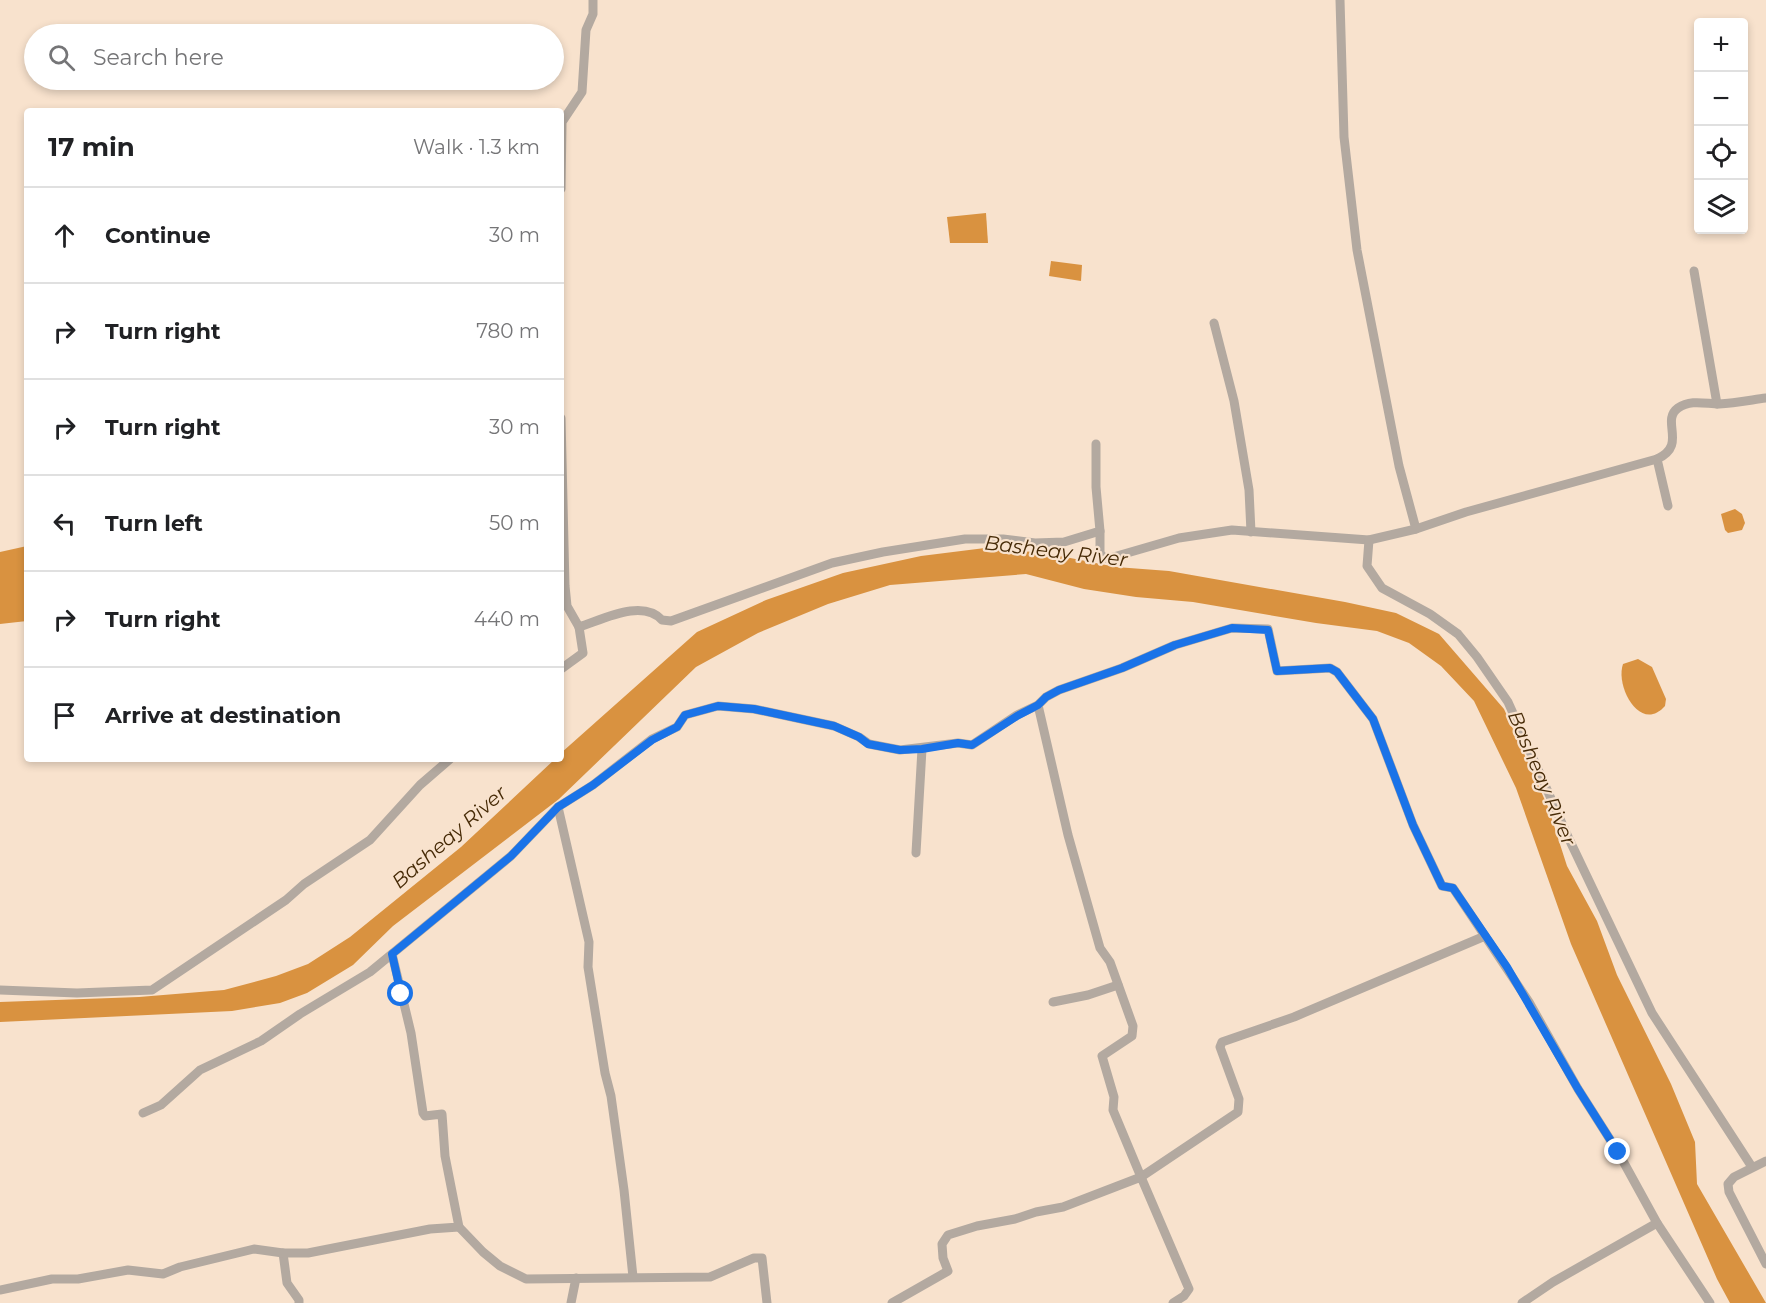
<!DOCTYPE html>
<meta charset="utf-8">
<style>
body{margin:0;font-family:Montserrat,sans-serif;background:#f6f6f6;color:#202124}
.controls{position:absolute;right:18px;top:18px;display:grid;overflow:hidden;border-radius:6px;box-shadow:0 3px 9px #0003}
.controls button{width:54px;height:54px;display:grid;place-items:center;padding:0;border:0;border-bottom:2px solid #e0e0e0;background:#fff;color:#202124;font:30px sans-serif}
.stop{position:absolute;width:18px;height:18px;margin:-14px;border:4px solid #1a73e8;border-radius:50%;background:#fff}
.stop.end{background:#1a73e8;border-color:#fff;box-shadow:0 2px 6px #0008}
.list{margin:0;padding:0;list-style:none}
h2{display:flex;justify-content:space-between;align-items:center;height:78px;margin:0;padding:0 24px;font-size:26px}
h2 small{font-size:20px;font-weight:400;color:#757577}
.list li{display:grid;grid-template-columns:39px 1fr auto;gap:18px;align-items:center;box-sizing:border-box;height:96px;padding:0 24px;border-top:2px solid #e0e0e0}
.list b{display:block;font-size:22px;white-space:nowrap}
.list em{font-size:20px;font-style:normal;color:#757577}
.icon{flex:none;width:33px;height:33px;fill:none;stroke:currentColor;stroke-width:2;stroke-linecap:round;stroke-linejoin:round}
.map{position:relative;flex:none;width:1766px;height:1303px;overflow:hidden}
.search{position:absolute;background:#fff;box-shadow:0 3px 9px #0003;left:24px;top:24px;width:540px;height:66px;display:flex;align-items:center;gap:15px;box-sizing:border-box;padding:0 21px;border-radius:33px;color:#757577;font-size:22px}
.panel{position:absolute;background:#fff;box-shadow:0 3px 9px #0003;left:24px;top:108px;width:540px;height:654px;border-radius:6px}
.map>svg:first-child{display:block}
</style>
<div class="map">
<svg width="1766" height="1303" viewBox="0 0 1766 1303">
<rect width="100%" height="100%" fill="#f8e2cd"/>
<g fill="#d99240">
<polygon points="986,213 988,243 950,243 947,217"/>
<polygon points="1051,261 1082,265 1081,281 1049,276"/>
<polygon points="1735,509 1742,514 1745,523 1742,530 1728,533 1725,530 1721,514"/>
<polygon points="27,546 27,621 0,624 0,552"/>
<polygon points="985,548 1045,553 1116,567 1169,571 1345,602 1396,613 1439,634 1504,709 1548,807 1567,866 1597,921 1617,975 1671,1084 1695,1142 1697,1184 1766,1303 1730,1303 1717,1279 1571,944 1516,788 1474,701 1441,666 1409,643 1377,631 1316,623 1193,602 1136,597 1084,589 1026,574 890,585 828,604 758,633 696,667 559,799 393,926 353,965 307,993 280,1003 232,1011 0,1022 0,1002 139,997 224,990 276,976 308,964 350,937 461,847 555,759 561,759 561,753 697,632 766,600 843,573 921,556"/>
<path d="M1638 659 1652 667 1666 699 1665 706C1640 734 1615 686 1623 664Z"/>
</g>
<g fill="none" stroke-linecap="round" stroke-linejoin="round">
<g stroke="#b3a9a0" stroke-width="9">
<polyline points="1340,0 1344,137 1357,250 1399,466 1416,529"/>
<polyline points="561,189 562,122 582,92 586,30 593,14 593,0"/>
<polyline points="1694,271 1717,404"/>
<polyline points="1214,323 1234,401 1249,490 1251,532"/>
<polyline points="561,418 565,586 567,606 579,627"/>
<polyline points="1657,459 1668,506"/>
<path d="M1100 531V553L1104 558H1110L1179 538 1232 530 1369 540 1416 529 1466 512 1657 459C1688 445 1660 421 1678 408 1691 399 1706 404 1719 404 1735 403 1751 400 1766 398"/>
<polyline points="1369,540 1367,566 1382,588 1430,614 1458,634 1477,657 1508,702 1569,839 1652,1013 1752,1167"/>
<path d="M561 669 583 653 579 627C602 620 642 598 662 620L671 621 832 563 883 552 965 539H1003L1035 543 1064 542 1100 531 1096 487V444"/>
<polyline points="1038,705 1068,835 1100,948 1110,962 1133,1026 1132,1036 1102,1056 1114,1097 1113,1110 1141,1177 1238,1112 1239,1099 1220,1047 1222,1042 1294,1017 1485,936"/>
<polyline points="558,807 589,942 588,967 605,1073 611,1096 624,1190 633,1277"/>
<polyline points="916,853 922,749"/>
<polyline points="0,990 77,993 152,990 286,900 304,884 370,840 420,785 450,759"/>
<polyline points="1053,1002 1088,995 1118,985"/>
<polyline points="143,1113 161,1105 200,1070 261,1041 300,1014 370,972 511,856 558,807 593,785 652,739 677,727 685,715 718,706 754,709 834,726 859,737 869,744 900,750 958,743 972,745 1017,715 1038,705 1046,697 1059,690 1122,668 1175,645 1232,628 1268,629 1277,671 1330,668 1337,672 1373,719 1413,825 1442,886 1453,888 1529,1002 1578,1089 1618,1152 1657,1223 1710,1303"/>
<polyline points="1766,1161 1734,1177 1728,1184 1729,1192 1766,1264"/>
<polyline points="459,1227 483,1252 500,1266 526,1279 710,1277 754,1258 762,1258 767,1303"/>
<polyline points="283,1253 287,1283 299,1300 299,1303"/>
<polyline points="0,1290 52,1279 78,1279 128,1270 163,1274 180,1267 254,1249 283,1253 308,1253 430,1229 459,1227 445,1156 442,1114 425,1116 423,1113 411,1033 392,954"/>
<polyline points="571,1303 576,1278"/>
<polyline points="892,1303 948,1271 943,1258 942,1244 948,1235 977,1226 1015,1219 1036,1212 1063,1207 1141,1177 1189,1289 1184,1296 1173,1303"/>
<polyline points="1522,1303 1553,1282 1657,1223"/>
</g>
</g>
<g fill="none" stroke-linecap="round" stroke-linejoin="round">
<polyline stroke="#1a73e8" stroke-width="8" points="401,994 392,954 511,856 558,807 593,785 652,740 677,727 685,715 718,706 754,709 834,726 859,737 868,744 900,750 922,749 958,743 972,745 1017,716 1038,705 1046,697 1059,690 1122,668 1175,645 1232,628 1268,630 1277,671 1330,668 1337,672 1373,719 1413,825 1442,886 1453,888 1507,967 1578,1089 1618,1152"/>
</g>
<g text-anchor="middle" stroke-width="4.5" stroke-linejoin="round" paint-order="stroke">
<g font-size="20" font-style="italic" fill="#462a06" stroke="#f8e2cd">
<text transform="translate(1056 551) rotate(7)" y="7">Basheay River</text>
<text transform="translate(1542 778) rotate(67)" y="7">Basheay River</text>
<text transform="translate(449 837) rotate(-41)" y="7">Basheay River</text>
</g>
</g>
</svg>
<div class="controls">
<button>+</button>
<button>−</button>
<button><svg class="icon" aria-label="locate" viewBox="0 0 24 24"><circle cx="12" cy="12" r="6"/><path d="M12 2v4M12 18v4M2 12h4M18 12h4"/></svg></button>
<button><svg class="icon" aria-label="layers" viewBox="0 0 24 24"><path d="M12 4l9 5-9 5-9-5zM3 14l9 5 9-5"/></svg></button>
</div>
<div class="stop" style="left:401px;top:994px"></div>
<div class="stop end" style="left:1618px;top:1152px"></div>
<div class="search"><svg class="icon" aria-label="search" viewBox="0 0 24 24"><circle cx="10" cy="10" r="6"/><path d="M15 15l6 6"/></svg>Search here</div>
<section class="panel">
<h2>17 min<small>Walk · 1.3 km</small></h2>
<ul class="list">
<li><svg class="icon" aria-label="ahead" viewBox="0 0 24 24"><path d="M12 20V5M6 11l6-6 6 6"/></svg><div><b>Continue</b></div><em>30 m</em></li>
<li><svg class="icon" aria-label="right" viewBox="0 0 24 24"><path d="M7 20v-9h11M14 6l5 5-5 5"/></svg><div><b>Turn right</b></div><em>780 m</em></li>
<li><svg class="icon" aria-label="right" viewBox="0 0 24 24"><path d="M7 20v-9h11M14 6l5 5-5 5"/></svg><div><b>Turn right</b></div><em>30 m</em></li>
<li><svg class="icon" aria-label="left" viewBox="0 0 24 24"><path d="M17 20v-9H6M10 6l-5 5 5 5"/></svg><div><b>Turn left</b></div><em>50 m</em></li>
<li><svg class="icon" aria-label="right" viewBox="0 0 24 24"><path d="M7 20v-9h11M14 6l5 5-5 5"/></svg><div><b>Turn right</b></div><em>440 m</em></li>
<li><svg class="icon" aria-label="arrive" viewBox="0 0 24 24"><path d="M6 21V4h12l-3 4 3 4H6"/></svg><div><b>Arrive at destination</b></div></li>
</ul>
</section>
</div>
